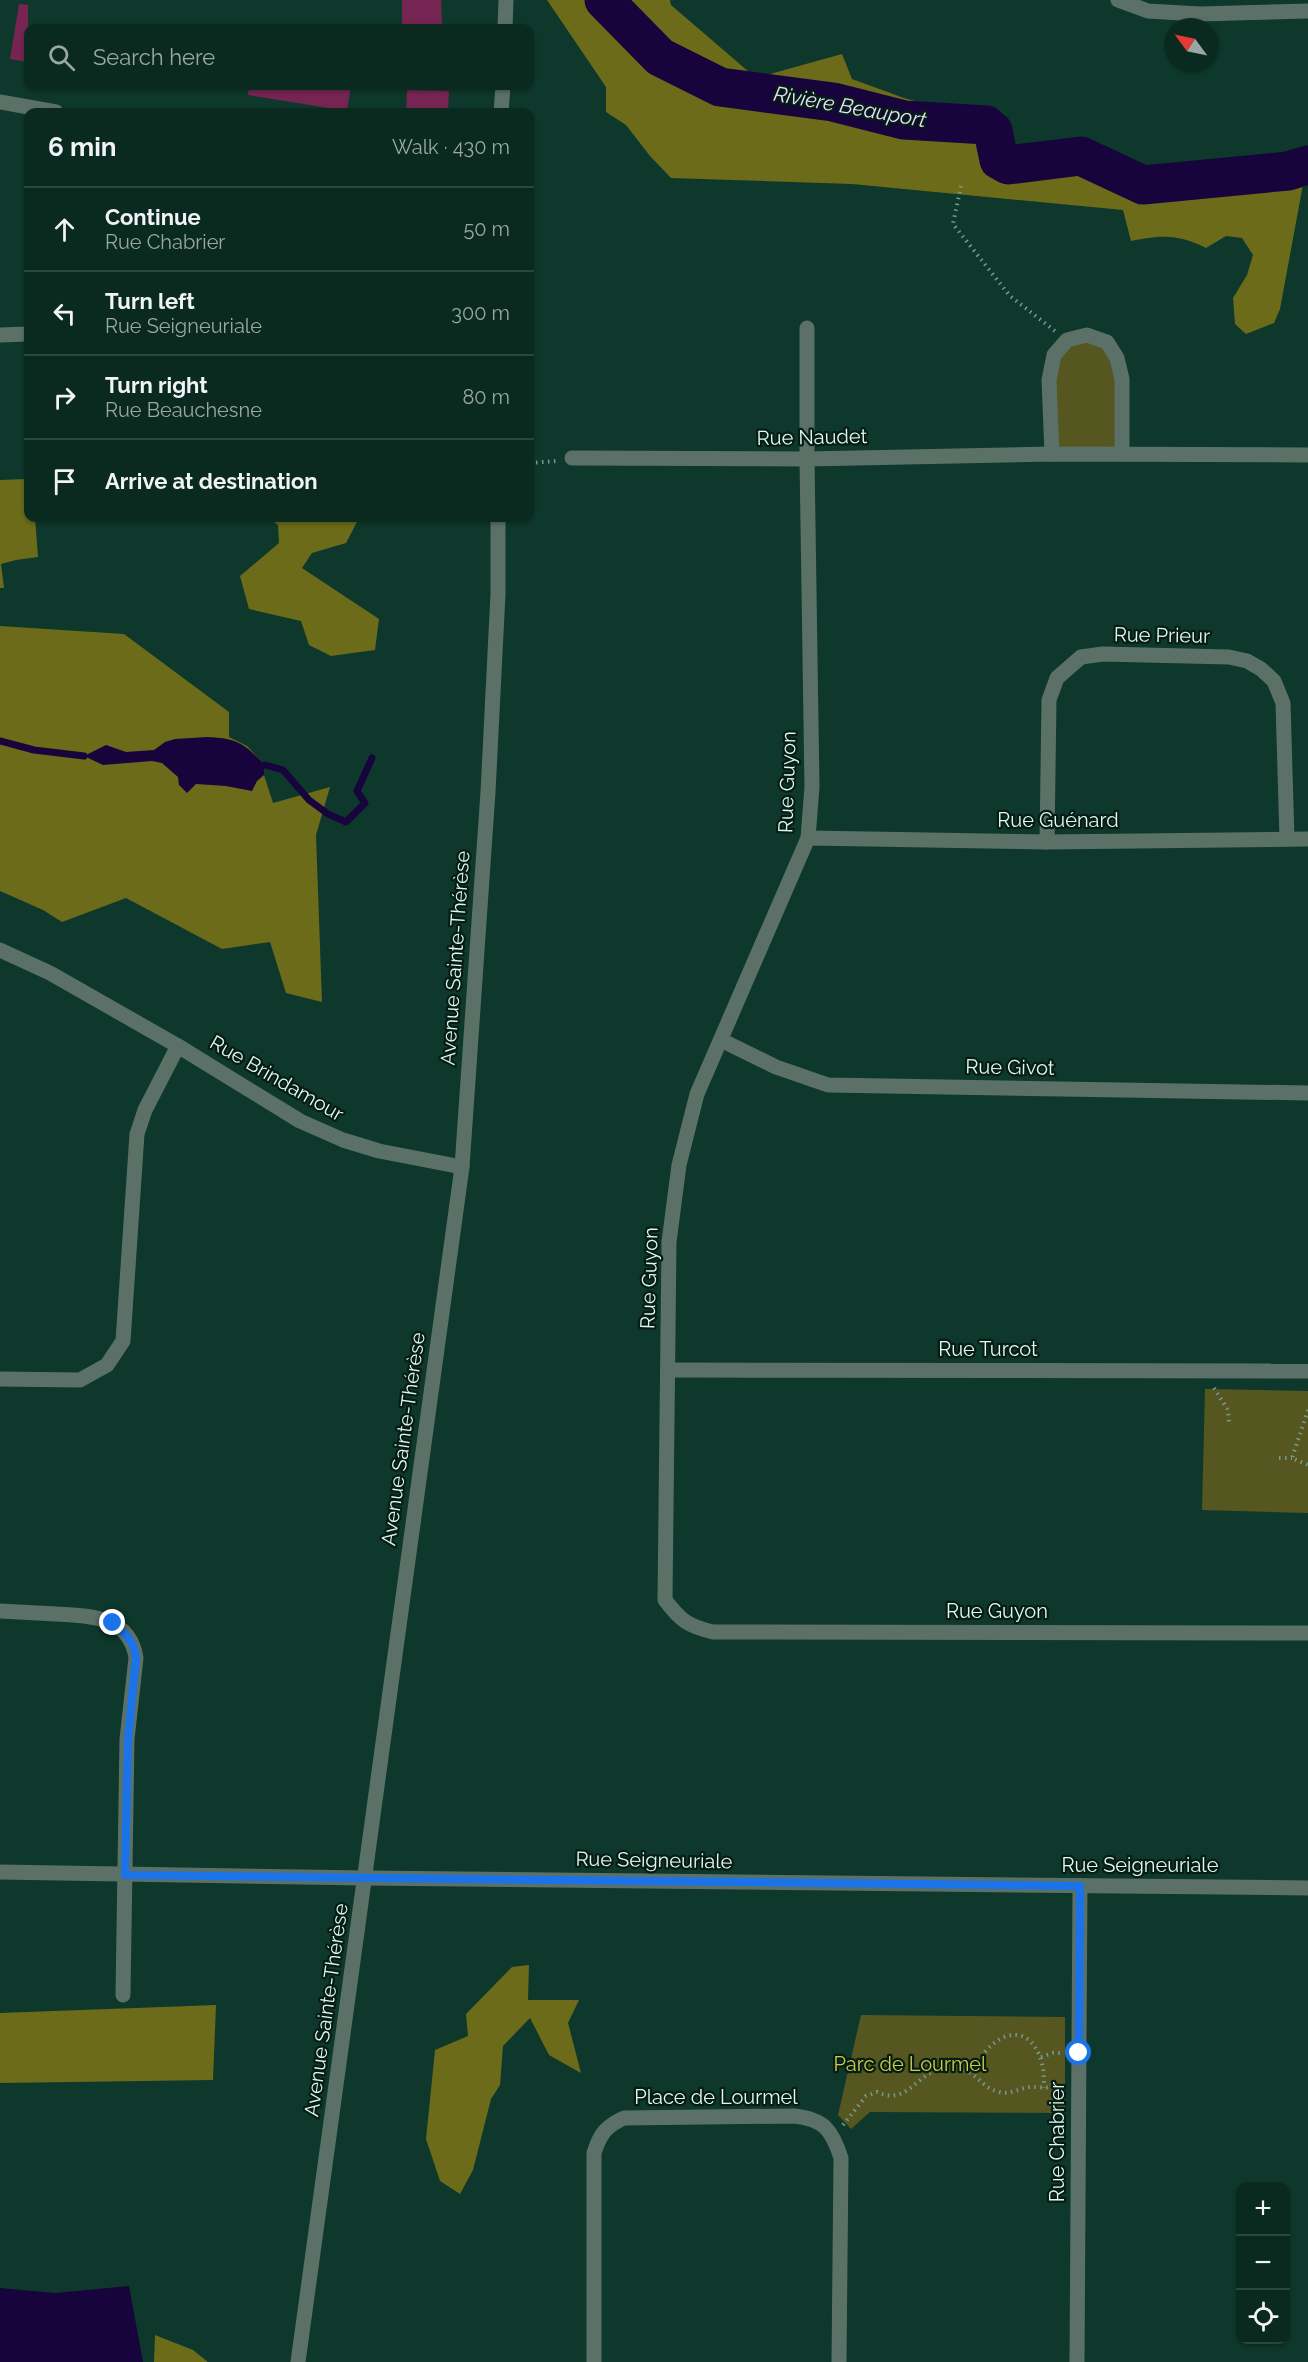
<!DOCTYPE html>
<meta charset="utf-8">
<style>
body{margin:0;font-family:Raleway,sans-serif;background:#133229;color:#f1f3f6}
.controls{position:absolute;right:18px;bottom:18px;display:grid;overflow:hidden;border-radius:12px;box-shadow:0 2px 4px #0004}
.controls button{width:54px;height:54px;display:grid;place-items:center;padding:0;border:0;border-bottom:2px solid #2a463e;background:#0a2a20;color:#f1f3f6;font:30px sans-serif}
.compass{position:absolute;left:1164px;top:18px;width:54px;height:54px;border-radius:50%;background:#0a2a20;box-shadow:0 2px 4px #0004;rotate:303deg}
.stop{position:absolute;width:18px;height:18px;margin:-14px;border:4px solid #1a73e8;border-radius:50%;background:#fff}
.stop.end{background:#1a73e8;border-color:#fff;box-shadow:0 2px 6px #0008}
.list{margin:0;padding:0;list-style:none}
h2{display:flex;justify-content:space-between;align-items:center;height:78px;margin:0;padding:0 24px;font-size:26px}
h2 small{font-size:20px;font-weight:400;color:#99a7a5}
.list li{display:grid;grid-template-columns:39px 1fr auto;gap:18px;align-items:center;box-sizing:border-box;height:84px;padding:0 24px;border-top:2px solid #2a463e}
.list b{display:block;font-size:22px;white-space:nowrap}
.list p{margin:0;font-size:20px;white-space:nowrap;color:#99a7a5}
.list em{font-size:20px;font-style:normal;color:#99a7a5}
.icon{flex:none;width:33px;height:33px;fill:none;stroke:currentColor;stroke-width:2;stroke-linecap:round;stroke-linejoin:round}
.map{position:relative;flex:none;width:1308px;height:2362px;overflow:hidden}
.search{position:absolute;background:#0a2a20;box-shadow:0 2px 4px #0004;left:24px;top:24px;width:510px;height:66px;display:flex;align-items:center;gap:15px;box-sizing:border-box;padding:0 21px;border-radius:12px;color:#99a7a5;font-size:22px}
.panel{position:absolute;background:#0a2a20;box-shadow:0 2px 4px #0004;left:24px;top:108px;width:510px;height:414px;border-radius:12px}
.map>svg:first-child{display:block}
</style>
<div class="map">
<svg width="1308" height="2362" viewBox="0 0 1308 2362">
<rect width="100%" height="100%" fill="#0e382b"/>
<g fill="#565720">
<polygon points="1087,335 1117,358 1122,454 1052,454 1054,355"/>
<polygon points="1205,1389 1308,1391 1308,1513 1202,1510"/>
<polygon points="861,2015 1065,2017 1065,2113 870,2112 851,2129 838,2115"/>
</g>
<g fill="#6b6b1a">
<path d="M547 0H670L671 5 756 78 842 54 852 79 904 98 983 120 1025 157 1085 144 1158 170 1288 171 1304 179 1280 309 1274 323 1246 334 1235 324 1233 298 1247 275 1253 255 1242 238 1226 236 1206 248C1177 234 1162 235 1131 241L1123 210 852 184 671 178 650 156 626 125 606 112V87Z"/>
<polygon points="28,479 28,518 35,518 38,557 16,560 1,564 4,588 0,588 0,480"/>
<polygon points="269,518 359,518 346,543 312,553 302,568 379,619 375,650 331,656 309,645 301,621 249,609 240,576 279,543 278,525"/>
<polygon points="0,626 124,634 229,712 229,737 247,746 265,765 264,775 273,803 330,787 316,835 322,1002 286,993 270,942 222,949 126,898 62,922 43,910 0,891"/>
<polygon points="529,1965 528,2000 579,2000 568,2023 581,2073 549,2055 530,2018 503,2046 500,2085 491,2099 473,2170 460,2194 440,2181 426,2139 435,2050 468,2036 466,2014 512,1967"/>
<polygon points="216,2005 213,2080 0,2083 0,2013"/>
<polygon points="155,2335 193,2350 208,2362 154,2362"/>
</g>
<g fill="#17043d">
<path d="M207 737C237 738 245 744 265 765L264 775 257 781 252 791 226 786 196 784 187 793 179 785 178 777 162 763 152 761 103 765 84 756 106 745 126 752 154 750 165 742 175 739Z"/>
<polygon points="129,2286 143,2362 0,2362 0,2288 55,2293"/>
</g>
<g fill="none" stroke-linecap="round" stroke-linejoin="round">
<g stroke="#17043d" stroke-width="7">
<polyline points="0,741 34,750 84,756"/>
<polyline points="265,765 283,770 309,800 328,814 346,822 365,803 357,791 372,758"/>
</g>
<polyline stroke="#17043d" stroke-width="39" points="604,0 660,57 720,87 833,102 904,120 986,125 993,131 999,160 1008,165 1081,156 1143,185 1288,171 1308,165"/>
</g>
<g fill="#762552">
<polygon points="402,0 441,0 442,28 402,28"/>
<polygon points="19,4 28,5 28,62 10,59"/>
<polygon points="249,86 351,86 347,111 248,95"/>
<polygon points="407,90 449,91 448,112 406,112"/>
</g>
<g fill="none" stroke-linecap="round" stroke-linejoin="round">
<g stroke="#789a8e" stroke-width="4" stroke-dasharray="1.5 4.5" stroke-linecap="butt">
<polyline points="961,186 953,224 1010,296 1055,331"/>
<polyline points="530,463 556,461"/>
<polyline points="1214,1388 1228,1410 1229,1422"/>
<polyline points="1308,1410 1292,1458 1308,1465"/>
<polyline points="1279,1458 1292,1458"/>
<path d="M985 2052C1004 2029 1031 2027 1041 2060 1044 2069 1044 2078 1044 2088"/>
<polyline points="1041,2057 1053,2053 1063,2053"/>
<path d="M843 2125 866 2096 877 2092C909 2107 918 2069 946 2068 978 2066 976 2086 999 2092 1011 2095 1019 2088 1031 2087 1041 2087 1052 2088 1063 2088"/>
</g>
<g stroke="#5b7168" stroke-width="15">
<polyline points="1118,0 1148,11 1199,14 1308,11"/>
<polyline points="0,102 56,112"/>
<path d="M807 328V459L812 787 808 838 697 1094 679 1165 669 1242 665 1600C681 1621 688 1626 713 1632L1308 1633"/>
<polyline points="0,335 28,334"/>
<polyline points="1052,454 1049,380 1054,355 1067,340 1087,335 1107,342 1117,358 1122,379 1122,454"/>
<polyline points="572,458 807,459 1052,454 1308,455"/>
<polyline points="808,838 1047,842 1308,839"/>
<polyline points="1047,842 1049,700 1057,678 1081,657 1103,654 1229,657 1247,661 1261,669 1274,681 1283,703 1287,839"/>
<polyline points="0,950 50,973 178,1046 300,1121 343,1140 379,1151 462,1167"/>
<polyline points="721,1040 776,1067 828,1085 1308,1093"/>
<polyline points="668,1370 1308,1371"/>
<polyline points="0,1379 80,1380 107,1365 123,1341 137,1134 145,1110 178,1046"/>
<path d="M0 1611C19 1612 37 1613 56 1614 90 1616 130 1616 136 1658L127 1739 123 1995"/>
<polyline points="0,1872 365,1878"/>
<path d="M594 2362V2153C600 2134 606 2126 624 2118L794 2116C824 2119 832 2130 841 2158L839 2362"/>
<polyline points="1077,2362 1080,1886"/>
</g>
<g stroke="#5b7168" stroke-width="15">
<polyline points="505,28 506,0"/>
<polyline points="501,112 503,86"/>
<polyline points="365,1878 1308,1888"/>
<polyline points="298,2362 462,1167 488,792 498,594 498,518"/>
</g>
</g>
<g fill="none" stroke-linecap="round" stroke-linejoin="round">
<path stroke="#1a73e8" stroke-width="8" d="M113 1623C126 1634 134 1641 136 1658L128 1739 125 1875 1080 1886 1079 2053"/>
</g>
<g text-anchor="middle" stroke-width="4.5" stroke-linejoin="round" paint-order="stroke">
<g font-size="20" fill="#def9ee" stroke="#061c15">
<text transform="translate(812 437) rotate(-1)" y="7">Rue Naudet</text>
<text transform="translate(1162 635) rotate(1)" y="7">Rue Prieur</text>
<text transform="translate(787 782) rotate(-88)" y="7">Rue Guyon</text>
<text x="1058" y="827">Rue Guénard</text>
<text transform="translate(455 958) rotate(-86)" y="7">Avenue Sainte-Thérèse</text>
<text transform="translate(1010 1067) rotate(1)" y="7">Rue Givot</text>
<text transform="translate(277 1078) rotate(30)" y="7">Rue Brindamour</text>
<text transform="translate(649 1278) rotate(-88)" y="7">Rue Guyon</text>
<text x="988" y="1356">Rue Turcot</text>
<text transform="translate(403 1439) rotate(-82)" y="7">Avenue Sainte-Thérèse</text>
<text x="997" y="1618">Rue Guyon</text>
<text transform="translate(654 1860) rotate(1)" y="7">Rue Seigneuriale</text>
<text x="1140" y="1872">Rue Seigneuriale</text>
<text transform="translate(326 2010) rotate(-82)" y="7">Avenue Sainte-Thérèse</text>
<text x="716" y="2104">Place de Lourmel</text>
<text transform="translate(1057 2142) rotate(-90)" y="7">Rue Chabrier</text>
</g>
<g font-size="20" fill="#cccd44" stroke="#061c15">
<text x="910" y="2071">Parc de Lourmel</text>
</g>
<g font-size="21" font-style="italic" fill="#e3e1f8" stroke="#061c15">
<text transform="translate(850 107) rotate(10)" y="7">Rivière Beauport</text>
</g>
</g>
</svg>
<div class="controls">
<button>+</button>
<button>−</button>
<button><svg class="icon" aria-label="locate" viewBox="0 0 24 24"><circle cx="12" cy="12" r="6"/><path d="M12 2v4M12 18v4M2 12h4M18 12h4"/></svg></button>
</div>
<svg class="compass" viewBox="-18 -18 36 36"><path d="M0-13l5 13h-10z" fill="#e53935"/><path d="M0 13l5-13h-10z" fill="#99a7a5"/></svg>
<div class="stop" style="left:1079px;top:2053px"></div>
<div class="stop end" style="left:113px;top:1623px"></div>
<div class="search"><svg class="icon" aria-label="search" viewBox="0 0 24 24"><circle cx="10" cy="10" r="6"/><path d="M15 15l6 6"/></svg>Search here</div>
<section class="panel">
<h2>6 min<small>Walk · 430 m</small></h2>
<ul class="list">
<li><svg class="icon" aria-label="ahead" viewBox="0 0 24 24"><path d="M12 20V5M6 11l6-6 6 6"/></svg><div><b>Continue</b><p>Rue Chabrier</p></div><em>50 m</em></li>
<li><svg class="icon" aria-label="left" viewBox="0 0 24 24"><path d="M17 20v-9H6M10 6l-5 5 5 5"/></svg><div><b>Turn left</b><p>Rue Seigneuriale</p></div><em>300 m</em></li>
<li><svg class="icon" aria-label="right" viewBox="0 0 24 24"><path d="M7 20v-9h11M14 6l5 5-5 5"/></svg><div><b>Turn right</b><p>Rue Beauchesne</p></div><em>80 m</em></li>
<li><svg class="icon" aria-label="arrive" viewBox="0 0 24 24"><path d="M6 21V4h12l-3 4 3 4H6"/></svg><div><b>Arrive at destination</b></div></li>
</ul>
</section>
</div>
